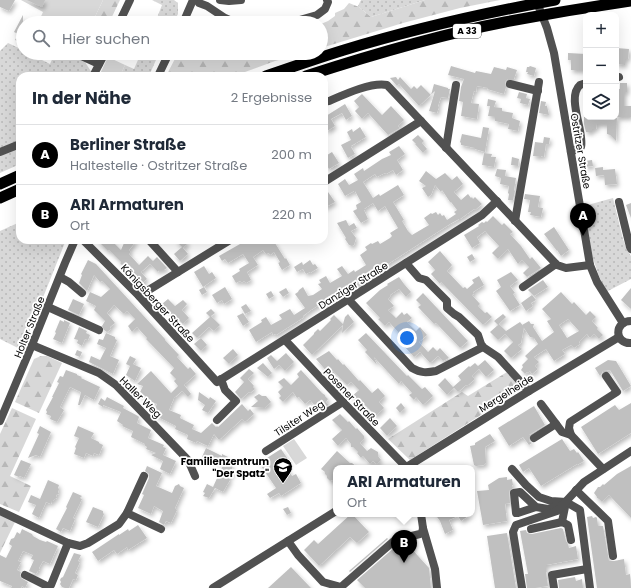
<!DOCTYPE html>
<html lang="de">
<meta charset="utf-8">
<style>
body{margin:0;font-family:Poppins,sans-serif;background:#f2f2f3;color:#1f2937}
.controls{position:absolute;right:12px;top:12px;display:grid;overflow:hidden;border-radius:8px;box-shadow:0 4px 16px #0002}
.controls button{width:36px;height:36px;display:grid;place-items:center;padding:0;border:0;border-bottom:1px solid #e0e1e3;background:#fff;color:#1f2937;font:20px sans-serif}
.you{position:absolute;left:407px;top:338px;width:14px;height:14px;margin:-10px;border:3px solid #fff;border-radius:50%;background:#1a73e8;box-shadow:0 0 0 6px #1a73e833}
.badge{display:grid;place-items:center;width:26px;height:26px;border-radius:50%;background:#000;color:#fff;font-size:13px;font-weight:700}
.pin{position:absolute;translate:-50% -33px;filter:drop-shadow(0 1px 2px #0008)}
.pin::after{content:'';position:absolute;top:21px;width:14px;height:12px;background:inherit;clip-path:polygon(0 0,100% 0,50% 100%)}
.popup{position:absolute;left:333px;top:465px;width:142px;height:52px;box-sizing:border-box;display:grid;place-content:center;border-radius:8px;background:#fff;filter:drop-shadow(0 1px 3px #0005);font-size:13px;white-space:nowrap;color:#747a83}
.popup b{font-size:15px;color:#1f2937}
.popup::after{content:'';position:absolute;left:50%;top:100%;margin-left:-8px;border:8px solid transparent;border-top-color:#fff}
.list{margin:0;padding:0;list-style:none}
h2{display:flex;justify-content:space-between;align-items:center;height:52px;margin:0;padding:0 16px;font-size:17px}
h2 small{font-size:13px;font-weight:400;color:#747a83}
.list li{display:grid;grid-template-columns:26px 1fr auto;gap:12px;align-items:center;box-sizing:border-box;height:60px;padding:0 16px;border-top:1px solid #e0e1e3}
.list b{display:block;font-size:15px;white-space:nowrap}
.list p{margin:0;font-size:13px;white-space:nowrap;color:#747a83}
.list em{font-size:13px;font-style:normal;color:#747a83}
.icon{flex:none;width:22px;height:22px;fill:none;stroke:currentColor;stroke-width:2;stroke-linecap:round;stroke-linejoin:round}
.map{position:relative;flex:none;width:631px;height:588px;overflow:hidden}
.search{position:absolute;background:#fff;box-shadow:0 4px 16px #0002;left:16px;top:16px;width:312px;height:44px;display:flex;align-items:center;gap:10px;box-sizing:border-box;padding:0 14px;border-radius:22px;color:#747a83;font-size:15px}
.panel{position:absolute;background:#fff;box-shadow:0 4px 16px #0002;left:16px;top:72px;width:312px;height:172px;border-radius:12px}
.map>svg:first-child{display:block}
</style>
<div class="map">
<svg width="631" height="588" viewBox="0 0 631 588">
<defs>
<pattern id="grass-dots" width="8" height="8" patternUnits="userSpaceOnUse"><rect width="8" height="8" fill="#d8d8d8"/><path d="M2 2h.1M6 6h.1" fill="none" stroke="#b8b8b8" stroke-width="1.8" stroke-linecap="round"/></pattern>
<pattern id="forest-firs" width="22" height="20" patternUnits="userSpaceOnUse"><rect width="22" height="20" fill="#d8d8d8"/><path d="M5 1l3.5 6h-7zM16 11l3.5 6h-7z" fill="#b8b8b8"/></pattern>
<filter id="shadow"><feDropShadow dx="2" dy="3" stdDeviation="2" flood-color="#0004"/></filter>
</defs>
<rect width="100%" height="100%" fill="#fff"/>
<g fill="url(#grass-dots)">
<polygon points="152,0 174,0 178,3 178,14 173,23 155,23 162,5"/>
<polygon points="361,0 425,0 371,17 359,7 358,6"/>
<polygon points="8,43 23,50 23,53 28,53 50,64 55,53 66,53 85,62 92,73 90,76 20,76 20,141 0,149 0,51"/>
<polygon points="141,53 159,53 149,76 120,76 125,65 134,69"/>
<polygon points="20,148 20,164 0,173 0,156"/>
<polygon points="613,198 623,239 627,250 631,256 631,279 606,292 599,276 592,256 584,206"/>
<polygon points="20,222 20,240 66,240 22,350 0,339 0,231"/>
</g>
<g fill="url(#forest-firs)">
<polygon points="103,0 120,0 109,23 92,23"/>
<polygon points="425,0 500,0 460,8 403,23 321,48 321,24 328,21 335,16 335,13 344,9 349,3 359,7 371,17"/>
<polygon points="178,53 306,53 275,61 234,76 166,76"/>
<polygon points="41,356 47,356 62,363 39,413 15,402 34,359"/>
<polygon points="507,372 522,389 410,460 388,439 462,392 468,396"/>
<polygon points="12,408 36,419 10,476 31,486 19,512 0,504 0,434"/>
<polygon points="0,515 15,522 0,553"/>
</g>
<g fill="#d8d8d8">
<polygon points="21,0 103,0 92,23 38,23 43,12"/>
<polygon points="108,57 125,65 120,76 99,76"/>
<polygon points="294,439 307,458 296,465 283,446"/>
</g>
<g fill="#c0c0c0" fill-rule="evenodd" filter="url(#shadow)">
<polygon points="0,0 15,0 9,11 0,7"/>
<polygon points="27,0 45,0 42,7"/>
<polygon points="23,15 23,44 15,40 18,34 14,32"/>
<polygon points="616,48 629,49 628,59 625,59 625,65 616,64"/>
<polygon points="568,53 586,54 585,70 571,70 571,60 568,60"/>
<polygon points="451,66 475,73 476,71 491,74 494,67 506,70 507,67 517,70 514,79 508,79 505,82 506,87 504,94 487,89 488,88 477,86 476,92 474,91 471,103 479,104 477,119 461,116 463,102 459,101 461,87 464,79 448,75"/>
<polygon points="530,66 536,68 534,76 527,74 528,72 526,72 527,67 529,67"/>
<polygon points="396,77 398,80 400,77 411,89 414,86 417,89 421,85 431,95 434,84 448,88 448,89 450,89 448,98 441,97 438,106 439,107 437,113 429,111 435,91 419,106 399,84 397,86 390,78"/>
<polygon points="620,83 627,83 627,92 624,92 624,106 631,106 631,117 617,117 616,141 610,135 607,134 607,124 597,124 596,129 592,129 592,132 586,132 584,124 584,117 616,117 616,89 620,89"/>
<polygon points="519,92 527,94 526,98 530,99 528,105 520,103 521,99 517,98"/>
<polygon points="362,94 382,115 391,106 404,120 398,126 400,128 388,135 368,113 362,119 355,111 359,107 354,101"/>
<polygon points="488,99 496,101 494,107 502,108 502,111 513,113 512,118 520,121 518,131 508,129 509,124 495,121 495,117 488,116 490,106 487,106"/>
<polygon points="541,101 546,102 545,106 547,106 549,115 539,113"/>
<polygon points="345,104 352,116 346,120 342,113 331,119 335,126 327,131 324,125 324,121 328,119 326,116"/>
<polygon points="360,127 366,137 351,146 351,147 355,154 348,158 341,145 351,140 347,132 352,129 353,132"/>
<polygon points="483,127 489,128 485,152 475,149 475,148 461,145 461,143 460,142 462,134 481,138"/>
<polygon points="418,135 424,141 422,143 427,149 423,153 415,144 416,144 412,140"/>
<polygon points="544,137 550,138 549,144 546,144 544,157 541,156 541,157 533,156 535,142 543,143"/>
<polygon points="399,146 405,154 397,160 403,170 396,175 393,170 386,174 385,173 377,177 375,174 363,182 373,198 379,194 380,196 398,185 404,195 393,202 404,220 402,221 408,231 412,235 429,225 424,218 431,213 432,214 436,212 438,215 440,213 442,216 444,215 447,220 456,214 454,212 457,210 451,202 450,202 442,190 441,192 435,185 431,195 428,197 422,188 426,186 419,181 426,171 436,179 445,173 452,180 457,176 463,184 454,192 461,200 468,194 471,198 472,197 473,199 475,197 482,204 475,210 474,209 460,219 459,219 450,224 391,262 385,266 384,265 374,272 375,273 323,305 322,303 311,310 303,316 304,317 298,321 276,335 275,334 273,335 272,332 256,342 249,330 262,322 261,320 266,317 271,325 282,319 279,315 290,309 294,315 305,308 295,294 298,292 299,290 303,287 308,296 313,295 322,289 318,284 321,283 319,280 326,276 330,283 342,276 337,269 342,266 348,274 354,270 355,272 366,265 360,255 367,250 365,247 371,243 372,244 378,241 380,244 390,238 392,236 390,233 398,228 385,206 378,211 373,203 364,209 364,210 368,219 361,223 353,211 357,209 356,205 361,202 355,191 354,191 345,196 338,184 345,179 349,185 358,180 354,174 363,168 364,171 382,159 391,155 389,152"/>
<polygon points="332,152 339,163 329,169 324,161 324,157"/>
<polygon points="484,153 492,154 491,157 496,157 494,167 482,165"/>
<polygon points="512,157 519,159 518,166 511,165"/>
<polygon points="592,160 593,166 585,167 585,161"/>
<polygon points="603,167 603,170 615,169 617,184 605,185 604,175 596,176 595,168"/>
<polygon points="497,169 506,170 505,176 516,178 514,190 515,191 513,200 508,200 509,194 508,193 509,186 500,184 501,178 495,176"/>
<polygon points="328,192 335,202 324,208 324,194"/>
<polygon points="525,194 540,196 538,207 543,208 541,217 530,215 531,212 528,212 530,200 524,199"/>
<polygon points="631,203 631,218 626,205"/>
<polygon points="493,216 502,225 504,223 513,232 510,234 521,246 530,259 532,257 541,268 527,277 523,273 529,267 522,260 518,264 508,249 498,259 492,253 499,246 485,231 477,237 480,243 472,248 464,235 479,226 478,225 482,222 484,223 486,221 487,222"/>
<polygon points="346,220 349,226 354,223 357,228 351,231 356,238 354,245 352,246 349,245 345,239 346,238 337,223"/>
<polygon points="554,227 569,250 561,256 557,250 557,251 544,234"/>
<polygon points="97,240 111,240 121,250 124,243 125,244 129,240 137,240 129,250 131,252 129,254 139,265 148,256 153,261 157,257 167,268 164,270 159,270 158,272 150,264 141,272 147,279 139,286 133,280 134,278 120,263 121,262 109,250 108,251"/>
<polygon points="175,240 185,240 188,243 183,248 188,254 180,261 174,254 182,247"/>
<polygon points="247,240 273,240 285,259 286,258 290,265 282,270 279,265 279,264 278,263 280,262 274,252 270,255 269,253 266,254 263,250 253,257 258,265 247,272 251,280 246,283 244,281 242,283 240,281 236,283 232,276 240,271 239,269 249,263 243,254 228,263 225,259 222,261 219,256"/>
<polygon points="440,251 452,265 447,271 463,288 465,287 467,289 474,283 472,280 479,276 484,285 473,292 474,294 472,295 480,304 478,306 485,313 487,312 492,317 483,325 441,282 440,284 431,274 435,270 428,262"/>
<polygon points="472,254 475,259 470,262 467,257"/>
<polygon points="88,260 96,264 165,339 165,340 179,355 177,357 188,369 190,367 196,374 184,385 191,394 188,397 182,391 174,398 169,410 181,415 180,418 194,425 192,429 201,433 212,423 216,427 217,426 218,427 242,404 248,411 250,409 254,414 245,422 242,419 219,440 214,434 208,446 197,441 196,443 187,439 188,435 175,429 176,426 154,415 156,411 154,410 157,404 140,397 142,393 140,392 143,386 137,384 151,371 171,393 178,386 174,381 176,379 170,373 174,368 146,339 147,338 137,327 132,332 128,326 135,319 127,311 124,314 114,305 107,313 115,323 110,327 111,329 107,332 104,330 102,326 105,321 94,310 96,306 86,301 90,292 101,297 110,289 102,281 100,282 94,275 87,291 79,283 82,275 81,274"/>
<polygon points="310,260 313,265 315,264 318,268 310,273 310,272 306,274 303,269 297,272 294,267 302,262 303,265"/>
<polygon points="204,266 209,274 212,272 216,278 203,287 194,272"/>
<polygon points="511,272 518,280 510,286 515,293 513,294 520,305 510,311 496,291 501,287 497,280"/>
<polygon points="399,277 404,284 411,292 406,297 399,289 390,295 391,296 388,299 394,306 388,310 396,318 402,312 404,315 407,313 412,318 407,322 416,331 420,327 427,335 419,342 428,352 433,347 437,351 440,348 449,358 443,361 438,356 430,363 420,352 414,357 405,347 409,344 389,322 385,326 378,319 380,318 366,303 380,290 388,285 387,284"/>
<polygon points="543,280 548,287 534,296 528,290"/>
<polygon points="204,287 207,292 202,295 199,290"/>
<polygon points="225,287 232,299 224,304 222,300 217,303 212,295"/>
<polygon points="286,288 289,293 283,297 279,292"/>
<polygon points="631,288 631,309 621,300"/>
<polygon points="271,291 274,296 269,299 266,294"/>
<path d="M561 292 572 304 574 302 586 315 590 311 596 317 592 321 598 328 597 329 603 335 599 339 594 334 590 338 587 334 579 342 580 344 574 348 571 345 562 350 565 354 554 361 546 349 534 357 539 362 535 366 538 369 532 374 530 371 528 373 527 372 525 374 521 370 523 367 522 365 528 359 525 356 538 344 534 338 530 337 522 325 529 321 531 324H534L533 327 542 341 554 332 547 321 551 319 542 309ZM568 319 579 331 567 338 559 325Z"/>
<polygon points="423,293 468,341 460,348 436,323 434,324 418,307 421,305 416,300"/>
<polygon points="532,295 536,300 531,303 533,306 526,311 521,303"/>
<polygon points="73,299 84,304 79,315 68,310"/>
<polygon points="168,299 175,306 183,300 187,304 182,310 189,318 183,324 178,319 176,320 162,304"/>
<polygon points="246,304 251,311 245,314 241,307"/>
<polygon points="211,309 215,313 211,316 220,325 214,331 209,327 197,338 192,333 210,317 206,313"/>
<polygon points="243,313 249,322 243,326 237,316"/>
<polygon points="348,314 354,322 342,333 343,325 312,355 303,345 314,334 314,333 318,329 320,331 331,320 330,319 334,315 343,324 345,317"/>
<polygon points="503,314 506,317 499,324 506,331 520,322 524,327 521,343 518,345 522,349 511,358 504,351 513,342 505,334 498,340 490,332 498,325 494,321"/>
<polygon points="60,320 64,322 64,320 70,323 62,343 53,339 56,333 55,332"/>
<polygon points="79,327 87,331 86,333 90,335 88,340 85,339 82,346 77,343 78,340 74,339"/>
<polygon points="106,333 115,337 115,339 117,340 110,356 119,360 113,374 89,362 91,356 100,360 106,348 97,344 99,339 103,340"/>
<polygon points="366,333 407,376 408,375 422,389 425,387 433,396 423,405 416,397 414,400 409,395 412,393 401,381 399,384 374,357 377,365 365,352 367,350 358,340"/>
<polygon points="201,338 207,345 201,351 194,344"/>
<polygon points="233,349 238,355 229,364 223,358"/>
<polygon points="77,350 82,352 80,357 75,355"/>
<polygon points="329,351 337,360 338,359 343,365 344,364 359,381 360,380 372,393 378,388 385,396 379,402 384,408 376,416 363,403 359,406 351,397 359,390 351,382 347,385 333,371 329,374 316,359"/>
<polygon points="286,353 294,362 285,371 279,365 274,369 267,358 271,355 277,361"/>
<polygon points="130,356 136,359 133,364 141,368 135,381 126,375 130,366 126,364"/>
<polygon points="485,360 494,370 486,377 479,369 472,376 475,379 467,386 466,385 458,392 454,388 447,395 438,385 445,378 453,387 461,380 458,376 469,366 470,367 475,363 478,366"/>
<polygon points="608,360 616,361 631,386 623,391 610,370 603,371 600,376 595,368"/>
<polygon points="263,363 272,373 268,377 257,368"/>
<polygon points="249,369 254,373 248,379 254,386 253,387 255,389 250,393 249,392 241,399 235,392 244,382 240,378"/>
<polygon points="66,370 77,374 77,375 82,377 81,378 100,387 94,400 85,395 80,405 78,405 81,392 70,387 60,407 64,410 57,422 50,419 51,416 46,414 47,412 46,410 53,397 52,397 59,383 57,382 60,376 63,377"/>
<polygon points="301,370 322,393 325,395 325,396 328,399 326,402 329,405 324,407 322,405 318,409 310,400 305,404 299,397 297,398 293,392 283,402 279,398 281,396 278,392 283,387 278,382 284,378 291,385 299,377 297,374"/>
<polygon points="199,392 209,399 210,397 216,401 208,413 202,410 205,405 198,400"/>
<polygon points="259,394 262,396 266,396 271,402 265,408 251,407 258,401 254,397"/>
<polygon points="107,397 124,406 123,408 138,416 139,417 137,423 151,430 148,438 164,445 163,447 166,448 163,455 176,461 170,474 160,469 163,461 151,455 156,453 146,449 147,447 144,445 145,444 131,437 133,431 122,426 123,425 117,421 121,412 103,405 103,407 98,404 101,398 105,401"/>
<polygon points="401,403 405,408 400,413 396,408"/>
<polygon points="631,403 631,433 598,454 581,427 615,405 619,410"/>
<polygon points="534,406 545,425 529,435 529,441 532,443 529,445 523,437 509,446 498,428"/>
<polygon points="340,414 348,422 349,421 356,429 357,428 364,436 364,439 360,443 367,451 371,448 378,452 378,456 381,460 377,464 373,461 370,464 363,456 361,458 357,453 358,452 353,447 351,447 351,444 346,438 338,446 332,439 342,430 332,420"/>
<polygon points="390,418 397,426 387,436 380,428"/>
<polygon points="40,426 51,432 40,457 36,455 28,458 39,434 37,433"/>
<polygon points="78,426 94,433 91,438 99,442 99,443 103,445 99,455 94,453 93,456 86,453 84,458 74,454 76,448 75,447 79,438 74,436"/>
<polygon points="490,434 495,441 485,447 486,463 484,465 476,466 474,465 470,446 475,445 475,443"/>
<polygon points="562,439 570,451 574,449 577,453 578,452 584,461 577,465 577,464 541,486 529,468 523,472 519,465"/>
<polygon points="206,448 222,456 222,454 228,457 227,461 230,462 229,464 233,466 231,471 233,472 232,475 228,476 230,480 223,492 215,488 209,498 203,496 205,493 203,492 207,484 213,487 223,465 211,459 210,461 202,457"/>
<polygon points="281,449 290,462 286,465 288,466 287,467 292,476 296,474 301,483 281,496 279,493 270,498 267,494 276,488 259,463"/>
<polygon points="337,451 350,463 352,463 358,468 336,468 336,484 332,480 330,481 327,478 327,476 325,474 325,472 321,469"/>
<polygon points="21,460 31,464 24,478 20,476 19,477 14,475"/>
<polygon points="147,466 162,473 156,486 172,493 175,486 179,484 180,486 184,488 175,508 177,510 171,523 166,521 164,525 159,522 163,511 154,506 151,514 138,508 144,495 142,494 149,478 149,474 145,471"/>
<polygon points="631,466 631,518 609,495 602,502 599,499 597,498 597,497 594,493 598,487 600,487 603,484 604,485 617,474"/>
<polygon points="507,477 507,480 512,479 513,485 512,485 513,488 509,491 510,503 505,504 507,521 483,525 477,491 489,490 488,485 499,478"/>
<polygon points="48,480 59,485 58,488 59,489 58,492 59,494 56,495 57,498 55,499 53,501 52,501 51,504 46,502 39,518 32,514 36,505 28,502 31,495 40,499"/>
<polygon points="73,492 82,496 80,498 82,499 73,518 75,519 70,531 63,528 61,532 56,529 67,508 66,507"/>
<polygon points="93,507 103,511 103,513 104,514 98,527 86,522"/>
<polygon points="288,507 291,513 287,515 283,509"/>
<polygon points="351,514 352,514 369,532 357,543 350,537 319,566 304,550 314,540 318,544"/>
<polygon points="435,514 471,514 461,521 458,516 449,520 453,530 445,534 440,521"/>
<polygon points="592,516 593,518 596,517 597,518 598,526 603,526 609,561 614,561 624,559 626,575 630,574 631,588 597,588 587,517"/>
<polygon points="138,525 147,538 128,550 127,547 117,554 114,550 98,561 92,552 119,534 119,535 128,529 129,531"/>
<polygon points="561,528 563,529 566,541 568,544 569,548 576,546 578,559 546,565 546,572 548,586 535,588 527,588 525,574 528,574 520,531 526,530 527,533 532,534"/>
<polygon points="22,529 32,534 33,536 40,540 46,542 47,541 58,546 50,564 43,561 39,568 40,570 38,571 36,574 29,571 34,560 31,559 33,555 23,551 18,561 21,562 17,570 21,572 20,575 21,578 28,582 25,588 22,586 21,588 11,588 12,586 0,581 0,555 6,558 12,546 9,544 11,539 14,538 17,532 20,534"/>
<polygon points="507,533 516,588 495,588 487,536"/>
<polygon points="387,538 388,539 350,572 349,571"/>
<polygon points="409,546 429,568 431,588 365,588 357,580 395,547 401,554"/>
<polygon points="74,553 81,555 78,561 80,562 75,573 78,575 76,580 73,579 69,588 65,588 62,587 60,584 61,582 60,580 61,578 63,577"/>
<polygon points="291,567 311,588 268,588"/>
<polygon points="575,577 576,581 582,579 583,588 559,588 558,580"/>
</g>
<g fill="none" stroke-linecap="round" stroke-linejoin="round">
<g stroke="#515151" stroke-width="8">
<polyline points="197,0 199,3 207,6 225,18 236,23"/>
<polyline points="220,0 229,1 241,0"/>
<polyline points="536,0 547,28 554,53 590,265 597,282 623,323"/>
<polyline points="119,23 130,0"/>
<polyline points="183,23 193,0"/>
<polyline points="289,23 317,15 325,9 328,2 327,0"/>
<polyline points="75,53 99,64"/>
<polyline points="93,76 105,53"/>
<polyline points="158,76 169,53"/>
<polyline points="616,78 619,77"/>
<polyline points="510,84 538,91"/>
<path d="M329 101C345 94 371 82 387 85L557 265 566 268 590 265"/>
<polyline points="446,148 456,85"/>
<polyline points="0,152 20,144"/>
<path d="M571 152 581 147C585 133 566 97 580 85 580 85 586 83 586 83"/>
<polyline points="324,182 421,121"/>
<polyline points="619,202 630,247 631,249"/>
<polyline points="515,221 539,82"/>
<polyline points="83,240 139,296 217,382 482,215 497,201"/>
<polyline points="149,240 178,272"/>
<polyline points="406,263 419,278 426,280 447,301 447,308 454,314 459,317 478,335 481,344 483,347 498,357 529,391"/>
<polyline points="60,277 69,282 82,293"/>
<polyline points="523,287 556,264"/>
<polyline points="139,296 230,240"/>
<path d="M348 299 412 368C421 373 426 373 436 371L483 347"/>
<polyline points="48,307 99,330"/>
<path d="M631 321C614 321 614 344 631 343"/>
<polyline points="285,340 343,402 406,467"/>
<polyline points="32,345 99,373 116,385 188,460 195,476"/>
<polyline points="541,404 562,432 571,435"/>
<polyline points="217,420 236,401 225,390 221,379"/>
<polyline points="0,421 32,345 65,263 75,240"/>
<polyline points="534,438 556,424"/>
<polyline points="266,451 343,402"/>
<polyline points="405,468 529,391 619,337"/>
<polyline points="512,469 526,485 539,497 551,501 566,502 580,510 590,588"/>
<polyline points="603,469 571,435 569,428 570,422 617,392 606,376"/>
<polyline points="576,490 608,521 613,556"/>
<polyline points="536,507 520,492 514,493 516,513 518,513 536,507 548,509 554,507 556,505"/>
<polyline points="0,511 68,543 80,546 88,543 119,524 127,513 144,476"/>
<polyline points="127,513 161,529"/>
<polyline points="562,522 566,502"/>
<polyline points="423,528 435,569 437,588"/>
<polyline points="531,529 562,522 568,525 571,540"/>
<polyline points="288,541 298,555 323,582 341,587 395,540 420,534 422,533 423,528 421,514"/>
<polyline points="25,575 49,587"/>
<polyline points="48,588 51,585 68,543"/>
<polyline points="213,588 336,511"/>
<polyline points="522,588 513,532 516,525 557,511 584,482 631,451"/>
<polyline points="554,588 552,575 587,569"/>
</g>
<g stroke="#000" stroke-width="11">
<path d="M266 76C292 67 318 58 344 50 413 29 484 13 555 0"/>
<path d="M306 76C371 55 438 35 505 22 547 14 589 7 631 1"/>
<polyline points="0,184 20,175"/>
<polyline points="0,198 20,189"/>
</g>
</g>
<defs>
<g id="school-pin" transform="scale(1)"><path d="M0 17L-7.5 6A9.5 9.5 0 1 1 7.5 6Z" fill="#000" stroke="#fff"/><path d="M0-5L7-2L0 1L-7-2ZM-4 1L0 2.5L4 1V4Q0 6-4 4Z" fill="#fff"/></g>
</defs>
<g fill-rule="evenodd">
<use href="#school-pin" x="283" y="467"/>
</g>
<g text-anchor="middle" stroke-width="3.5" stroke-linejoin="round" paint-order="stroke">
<rect fill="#fff" stroke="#4c4c4c" stroke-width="1" x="453" y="24" width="28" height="14" rx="3"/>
<g font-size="9" font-weight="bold" fill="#000">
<text x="467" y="34">A 33</text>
</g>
<g font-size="10" fill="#000" stroke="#fff">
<text transform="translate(581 151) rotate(80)" y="4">Ostritzer Straße</text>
<text transform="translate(353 285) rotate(-32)" y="4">Danziger Straße</text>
<text transform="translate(158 303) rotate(47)" y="4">Königsberger Straße</text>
<text transform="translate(29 327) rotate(-68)" y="4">Holter Straße</text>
<text transform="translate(506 393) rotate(-32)" y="4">Mergelheide</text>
<text transform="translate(141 397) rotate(45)" y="4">Haller Weg</text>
<text transform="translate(352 397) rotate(46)" y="4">Posener Straße</text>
<text transform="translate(299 418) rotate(-33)" y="4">Tilsiter Weg</text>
</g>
<g font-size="10" font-weight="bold" fill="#000" stroke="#fff" text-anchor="end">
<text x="269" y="465">Familienzentrum<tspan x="269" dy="12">"Der Spatz"</tspan></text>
</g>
</g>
</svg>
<div class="controls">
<button>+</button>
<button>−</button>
<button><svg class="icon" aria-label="layers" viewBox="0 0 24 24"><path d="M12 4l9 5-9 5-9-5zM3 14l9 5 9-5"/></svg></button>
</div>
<div class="you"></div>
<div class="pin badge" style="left:583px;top:236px">A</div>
<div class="pin badge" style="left:404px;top:563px">B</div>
<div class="popup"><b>ARI Armaturen</b>Ort</div>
<div class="search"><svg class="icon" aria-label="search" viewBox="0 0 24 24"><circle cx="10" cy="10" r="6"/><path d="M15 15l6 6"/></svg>Hier suchen</div>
<section class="panel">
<h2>In der Nähe<small>2 Ergebnisse</small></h2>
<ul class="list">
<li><span class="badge">A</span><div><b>Berliner Straße</b><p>Haltestelle · Ostritzer Straße</p></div><em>200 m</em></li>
<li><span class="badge">B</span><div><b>ARI Armaturen</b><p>Ort</p></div><em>220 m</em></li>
</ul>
</section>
</div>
